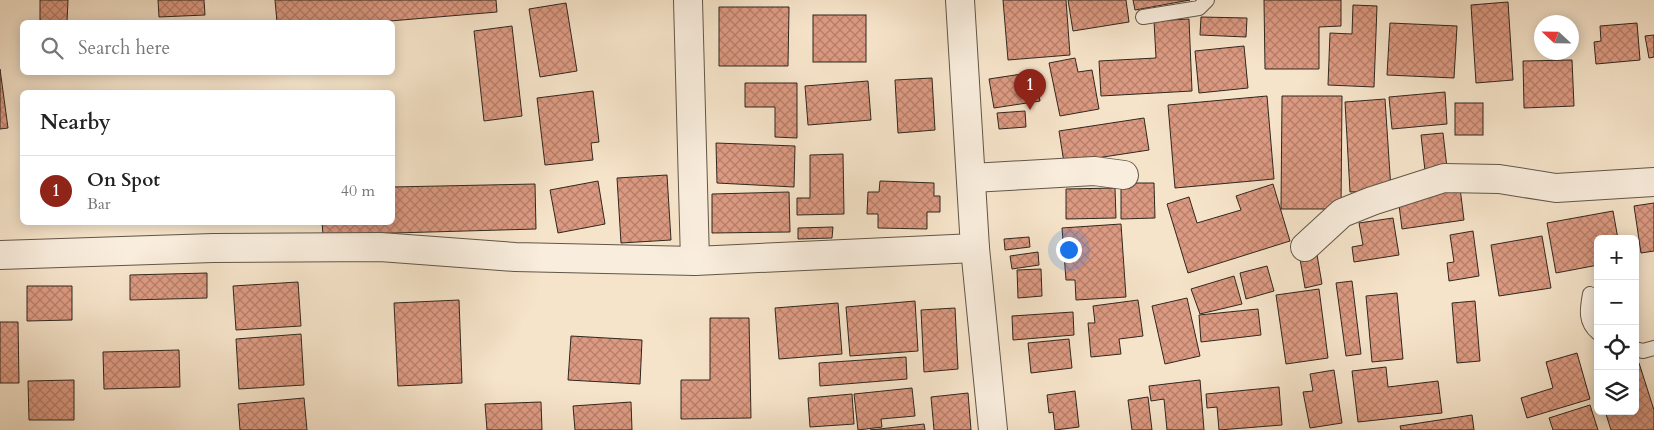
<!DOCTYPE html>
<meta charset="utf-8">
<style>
body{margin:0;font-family:Cardo,serif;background:#f6f6f6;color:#222}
.controls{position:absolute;right:15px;bottom:15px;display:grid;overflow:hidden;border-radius:8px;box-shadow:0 2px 12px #0003}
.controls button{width:45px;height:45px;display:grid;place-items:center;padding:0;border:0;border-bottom:1px solid #e0e0e0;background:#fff;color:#222;font:25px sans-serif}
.compass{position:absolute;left:1534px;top:15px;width:45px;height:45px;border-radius:50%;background:#fff;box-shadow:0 2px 12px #0003;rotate:292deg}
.you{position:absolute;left:1068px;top:249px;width:18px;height:18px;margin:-12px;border:4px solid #fff;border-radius:50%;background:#1a73e8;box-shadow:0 0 0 8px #1a73e833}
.badge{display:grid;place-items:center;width:32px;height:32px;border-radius:50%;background:#8f2418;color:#fff;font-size:16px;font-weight:700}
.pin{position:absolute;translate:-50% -41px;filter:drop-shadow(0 1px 2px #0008)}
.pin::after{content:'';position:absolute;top:26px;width:18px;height:15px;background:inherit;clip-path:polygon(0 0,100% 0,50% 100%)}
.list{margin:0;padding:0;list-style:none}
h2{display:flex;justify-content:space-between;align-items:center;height:65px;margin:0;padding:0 20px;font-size:21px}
h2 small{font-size:16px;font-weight:400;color:#767676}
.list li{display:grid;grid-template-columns:32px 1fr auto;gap:15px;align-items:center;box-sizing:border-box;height:70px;padding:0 20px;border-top:1px solid #e0e0e0}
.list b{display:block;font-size:19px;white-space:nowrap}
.list p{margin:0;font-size:16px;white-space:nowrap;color:#767676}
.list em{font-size:16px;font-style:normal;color:#767676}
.icon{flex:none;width:28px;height:28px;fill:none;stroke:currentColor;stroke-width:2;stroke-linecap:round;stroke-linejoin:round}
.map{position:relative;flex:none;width:1654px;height:430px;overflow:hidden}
.search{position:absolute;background:#fff;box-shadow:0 2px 12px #0003;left:20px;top:20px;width:375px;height:55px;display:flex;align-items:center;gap:12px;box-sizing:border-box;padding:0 18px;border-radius:8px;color:#767676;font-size:19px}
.panel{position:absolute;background:#fff;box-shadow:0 2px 12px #0003;left:20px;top:90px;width:375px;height:135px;border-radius:8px}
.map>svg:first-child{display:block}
</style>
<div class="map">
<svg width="1654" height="430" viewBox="0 0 1654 430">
<defs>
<pattern id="building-cross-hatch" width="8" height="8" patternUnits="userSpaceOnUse" patternTransform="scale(1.25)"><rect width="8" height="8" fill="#dd9a82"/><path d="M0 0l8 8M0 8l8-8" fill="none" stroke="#b47e6a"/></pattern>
</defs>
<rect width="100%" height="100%" fill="#f6e4ca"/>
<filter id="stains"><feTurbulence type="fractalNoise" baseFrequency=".004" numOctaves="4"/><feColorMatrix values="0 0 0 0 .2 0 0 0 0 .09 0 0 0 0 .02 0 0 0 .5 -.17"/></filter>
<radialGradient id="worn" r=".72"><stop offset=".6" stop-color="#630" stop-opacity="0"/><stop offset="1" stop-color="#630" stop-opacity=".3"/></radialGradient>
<g fill="url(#building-cross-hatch)" stroke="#31271e">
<polygon points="40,0 68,0 67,22 40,22"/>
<polygon points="158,0 204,0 205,15 159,17"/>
<polygon points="275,0 496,0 497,12 378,22 277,22"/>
<polygon points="1003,0 1066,0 1070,55 1008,60"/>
<polygon points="1068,0 1126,0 1129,22 1073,31"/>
<polygon points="1133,0 1190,0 1135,10"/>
<polygon points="1264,0 1341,0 1341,26 1319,27 1319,69 1265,69"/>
<polygon points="1508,2 1513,80 1476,83 1471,5"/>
<polygon points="566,3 577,71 540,77 529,9"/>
<polygon points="1353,5 1377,6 1374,87 1328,85 1330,33 1352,34"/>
<polygon points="719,7 789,7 788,66 719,66"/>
<rect x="813" y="15" width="53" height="47"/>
<polygon points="1201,17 1247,18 1246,37 1200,35"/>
<polygon points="1189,19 1192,91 1101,96 1099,61 1156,58 1154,21"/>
<polygon points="1390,23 1457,26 1454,78 1387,75"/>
<polygon points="1637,23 1640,60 1596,64 1594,42 1601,41 1600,26"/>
<polygon points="512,26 522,116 484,121 474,31"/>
<polygon points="1654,35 1654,57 1649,58 1645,36"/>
<polygon points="1244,46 1248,88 1199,93 1195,51"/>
<polygon points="1075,58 1078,72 1092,70 1099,109 1060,116 1049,63"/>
<polygon points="1572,60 1574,106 1524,108 1523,61"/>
<polygon points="0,69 8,128 0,129"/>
<polygon points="1035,72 1040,101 994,108 989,79"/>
<polygon points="932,78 935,130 898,133 895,80"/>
<polygon points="868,81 871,120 808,125 805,86"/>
<polygon points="745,83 797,83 797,138 775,137 775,107 745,107"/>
<polygon points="593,91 599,142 591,143 593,160 545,165 537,98"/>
<polygon points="1445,92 1447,124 1392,129 1389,97"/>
<polygon points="1267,96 1274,179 1175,188 1168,105"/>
<polygon points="1282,96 1342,96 1341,209 1281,209"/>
<polygon points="1385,99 1391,190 1350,192 1345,102"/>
<rect x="1455" y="103" width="28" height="32"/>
<polygon points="1025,111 1026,127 999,129 997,113"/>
<polygon points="1144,118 1149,150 1064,163 1059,131"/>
<polygon points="1443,133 1447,168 1425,171 1421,135"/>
<polygon points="716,143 795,146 794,187 717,183"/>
<polygon points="843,154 844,214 797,215 797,198 810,198 810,155"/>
<polygon points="667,175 671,240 621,243 617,178"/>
<polygon points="598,181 605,224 558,233 550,190"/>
<polygon points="880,181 934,183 934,196 940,196 940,212 927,212 927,229 878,228 878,214 867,214 868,192 879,192"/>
<polygon points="1121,183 1154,183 1155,218 1121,219"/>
<polygon points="535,184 536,229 323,235 322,222 392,222 392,187"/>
<polygon points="1273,184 1290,241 1188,273 1167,204 1189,197 1197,223 1241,210 1236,196"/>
<polygon points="1115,188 1116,218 1066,219 1066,189"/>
<polygon points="1460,188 1464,220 1402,229 1398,197"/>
<polygon points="789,192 790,232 712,233 712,194"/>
<polygon points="1654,203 1654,251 1641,253 1634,206"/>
<polygon points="1613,211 1618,239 1598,239 1598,265 1556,273 1547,223"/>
<polygon points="1393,218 1399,255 1354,262 1352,247 1363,245 1359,223"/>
<polygon points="1121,224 1126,297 1076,300 1075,280 1066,280 1062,228"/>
<polygon points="833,227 832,238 798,239 798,228"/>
<polygon points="1473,231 1479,276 1449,281 1447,263 1454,262 1450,235"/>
<polygon points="1542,236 1551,288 1499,296 1491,245"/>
<polygon points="1029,237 1030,247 1005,250 1004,239"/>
<polygon points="1316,249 1322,284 1305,288 1299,253"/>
<polygon points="1038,252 1039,265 1012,269 1010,256"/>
<polygon points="1267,266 1274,291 1246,299 1240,273"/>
<polygon points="1041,269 1042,296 1018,298 1017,270"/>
<polygon points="207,273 207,298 130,300 130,275"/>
<polygon points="1234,276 1242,304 1200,314 1191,289"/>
<polygon points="1352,281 1361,354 1346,356 1336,283"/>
<polygon points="298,282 301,326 236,330 233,286"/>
<polygon points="27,286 72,286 72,320 27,321"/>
<polygon points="1319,289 1328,358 1286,364 1276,295"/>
<polygon points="1397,293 1403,359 1372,362 1366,296"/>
<polygon points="1187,298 1200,356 1165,364 1152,306"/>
<polygon points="459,300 462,383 398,386 394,303"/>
<polygon points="1138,300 1143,336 1119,339 1121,354 1091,357 1088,323 1095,323 1093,306"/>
<polygon points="915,301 918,351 850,356 846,307"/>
<polygon points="1475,301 1480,361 1457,363 1452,303"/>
<polygon points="838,303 842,354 779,359 775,308"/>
<polygon points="955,308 958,369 924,372 921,310"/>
<polygon points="1258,309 1261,335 1201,342 1199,315"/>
<polygon points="1073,312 1074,335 1013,340 1012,316"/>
<polygon points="710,318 749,318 751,418 681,419 681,380 710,380"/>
<polygon points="0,322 18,322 19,383 0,383"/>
<polygon points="301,334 304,385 239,389 236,339"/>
<polygon points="571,336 642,340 640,384 568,380"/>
<polygon points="1069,339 1072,368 1031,373 1028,343"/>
<polygon points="179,350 180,387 104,389 103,352"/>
<polygon points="1577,353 1590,399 1527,418 1521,398 1553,388 1546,362"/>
<polygon points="906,357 907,379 820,386 819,363"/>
<polygon points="1639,363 1654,410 1654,430 1611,430 1605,411 1635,411 1635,365"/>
<polygon points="1386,367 1388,387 1438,381 1442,413 1358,422 1352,371"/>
<polygon points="1334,370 1342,423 1310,428 1303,392 1313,391 1310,374"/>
<polygon points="74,380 74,420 29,420 28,381"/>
<polygon points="1200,380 1204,430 1167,430 1164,399 1151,401 1149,386"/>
<polygon points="1279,387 1282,425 1219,430 1217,407 1207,408 1206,394"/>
<polygon points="912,388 915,416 881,419 882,427 858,430 854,394"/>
<polygon points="1075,391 1079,427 1055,430 1053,412 1049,413 1047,395"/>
<polygon points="968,393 971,430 934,430 931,397"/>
<polygon points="852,394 854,424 810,427 808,398"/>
<polygon points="1148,397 1152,430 1132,430 1128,400"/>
<polygon points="304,398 307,430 240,430 238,404"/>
<polygon points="541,402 542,430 487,430 485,404"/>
<polygon points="631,402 632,430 575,430 573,406"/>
<polygon points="1590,405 1598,430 1553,430 1549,418"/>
<polygon points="1472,415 1474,430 1401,430 1400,426"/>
<polygon points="924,424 925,430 870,430"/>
</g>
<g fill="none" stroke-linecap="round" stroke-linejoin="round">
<g stroke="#625649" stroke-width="16">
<g id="lane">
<polyline points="1143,17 1199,8 1207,0"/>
<path d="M1590 294C1587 310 1585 322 1598 333"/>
<polyline points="1635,349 1643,351 1654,348"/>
</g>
</g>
<g stroke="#625649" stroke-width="30">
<g id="street">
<polyline points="688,0 695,261"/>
<polyline points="960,0 975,248 993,430"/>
<polyline points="972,178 1094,171 1124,175"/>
<polyline points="1305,247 1342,213 1372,201 1444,178 1499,179 1556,188 1654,182"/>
<polyline points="0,255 213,248 380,247 515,257 695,261 975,248"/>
</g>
</g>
<use href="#lane" stroke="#f9eddd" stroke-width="14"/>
<use href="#street" stroke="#f9eddd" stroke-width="28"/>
</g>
<rect width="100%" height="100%" filter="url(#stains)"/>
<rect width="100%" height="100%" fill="url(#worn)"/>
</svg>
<div class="controls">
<button>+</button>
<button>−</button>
<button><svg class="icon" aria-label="locate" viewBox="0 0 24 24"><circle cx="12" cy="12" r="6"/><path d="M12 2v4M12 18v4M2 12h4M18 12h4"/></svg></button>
<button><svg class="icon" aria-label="layers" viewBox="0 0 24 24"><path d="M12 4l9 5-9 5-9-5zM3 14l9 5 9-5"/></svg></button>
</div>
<svg class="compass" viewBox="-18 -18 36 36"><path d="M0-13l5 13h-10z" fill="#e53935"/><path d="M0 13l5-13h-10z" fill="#767676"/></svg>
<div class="you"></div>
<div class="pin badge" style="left:1030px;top:110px">1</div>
<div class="search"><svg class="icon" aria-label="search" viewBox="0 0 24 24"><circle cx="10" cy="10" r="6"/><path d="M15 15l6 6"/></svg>Search here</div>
<section class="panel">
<h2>Nearby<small></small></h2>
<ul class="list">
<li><span class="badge">1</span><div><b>On Spot</b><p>Bar</p></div><em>40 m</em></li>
</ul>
</section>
</div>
